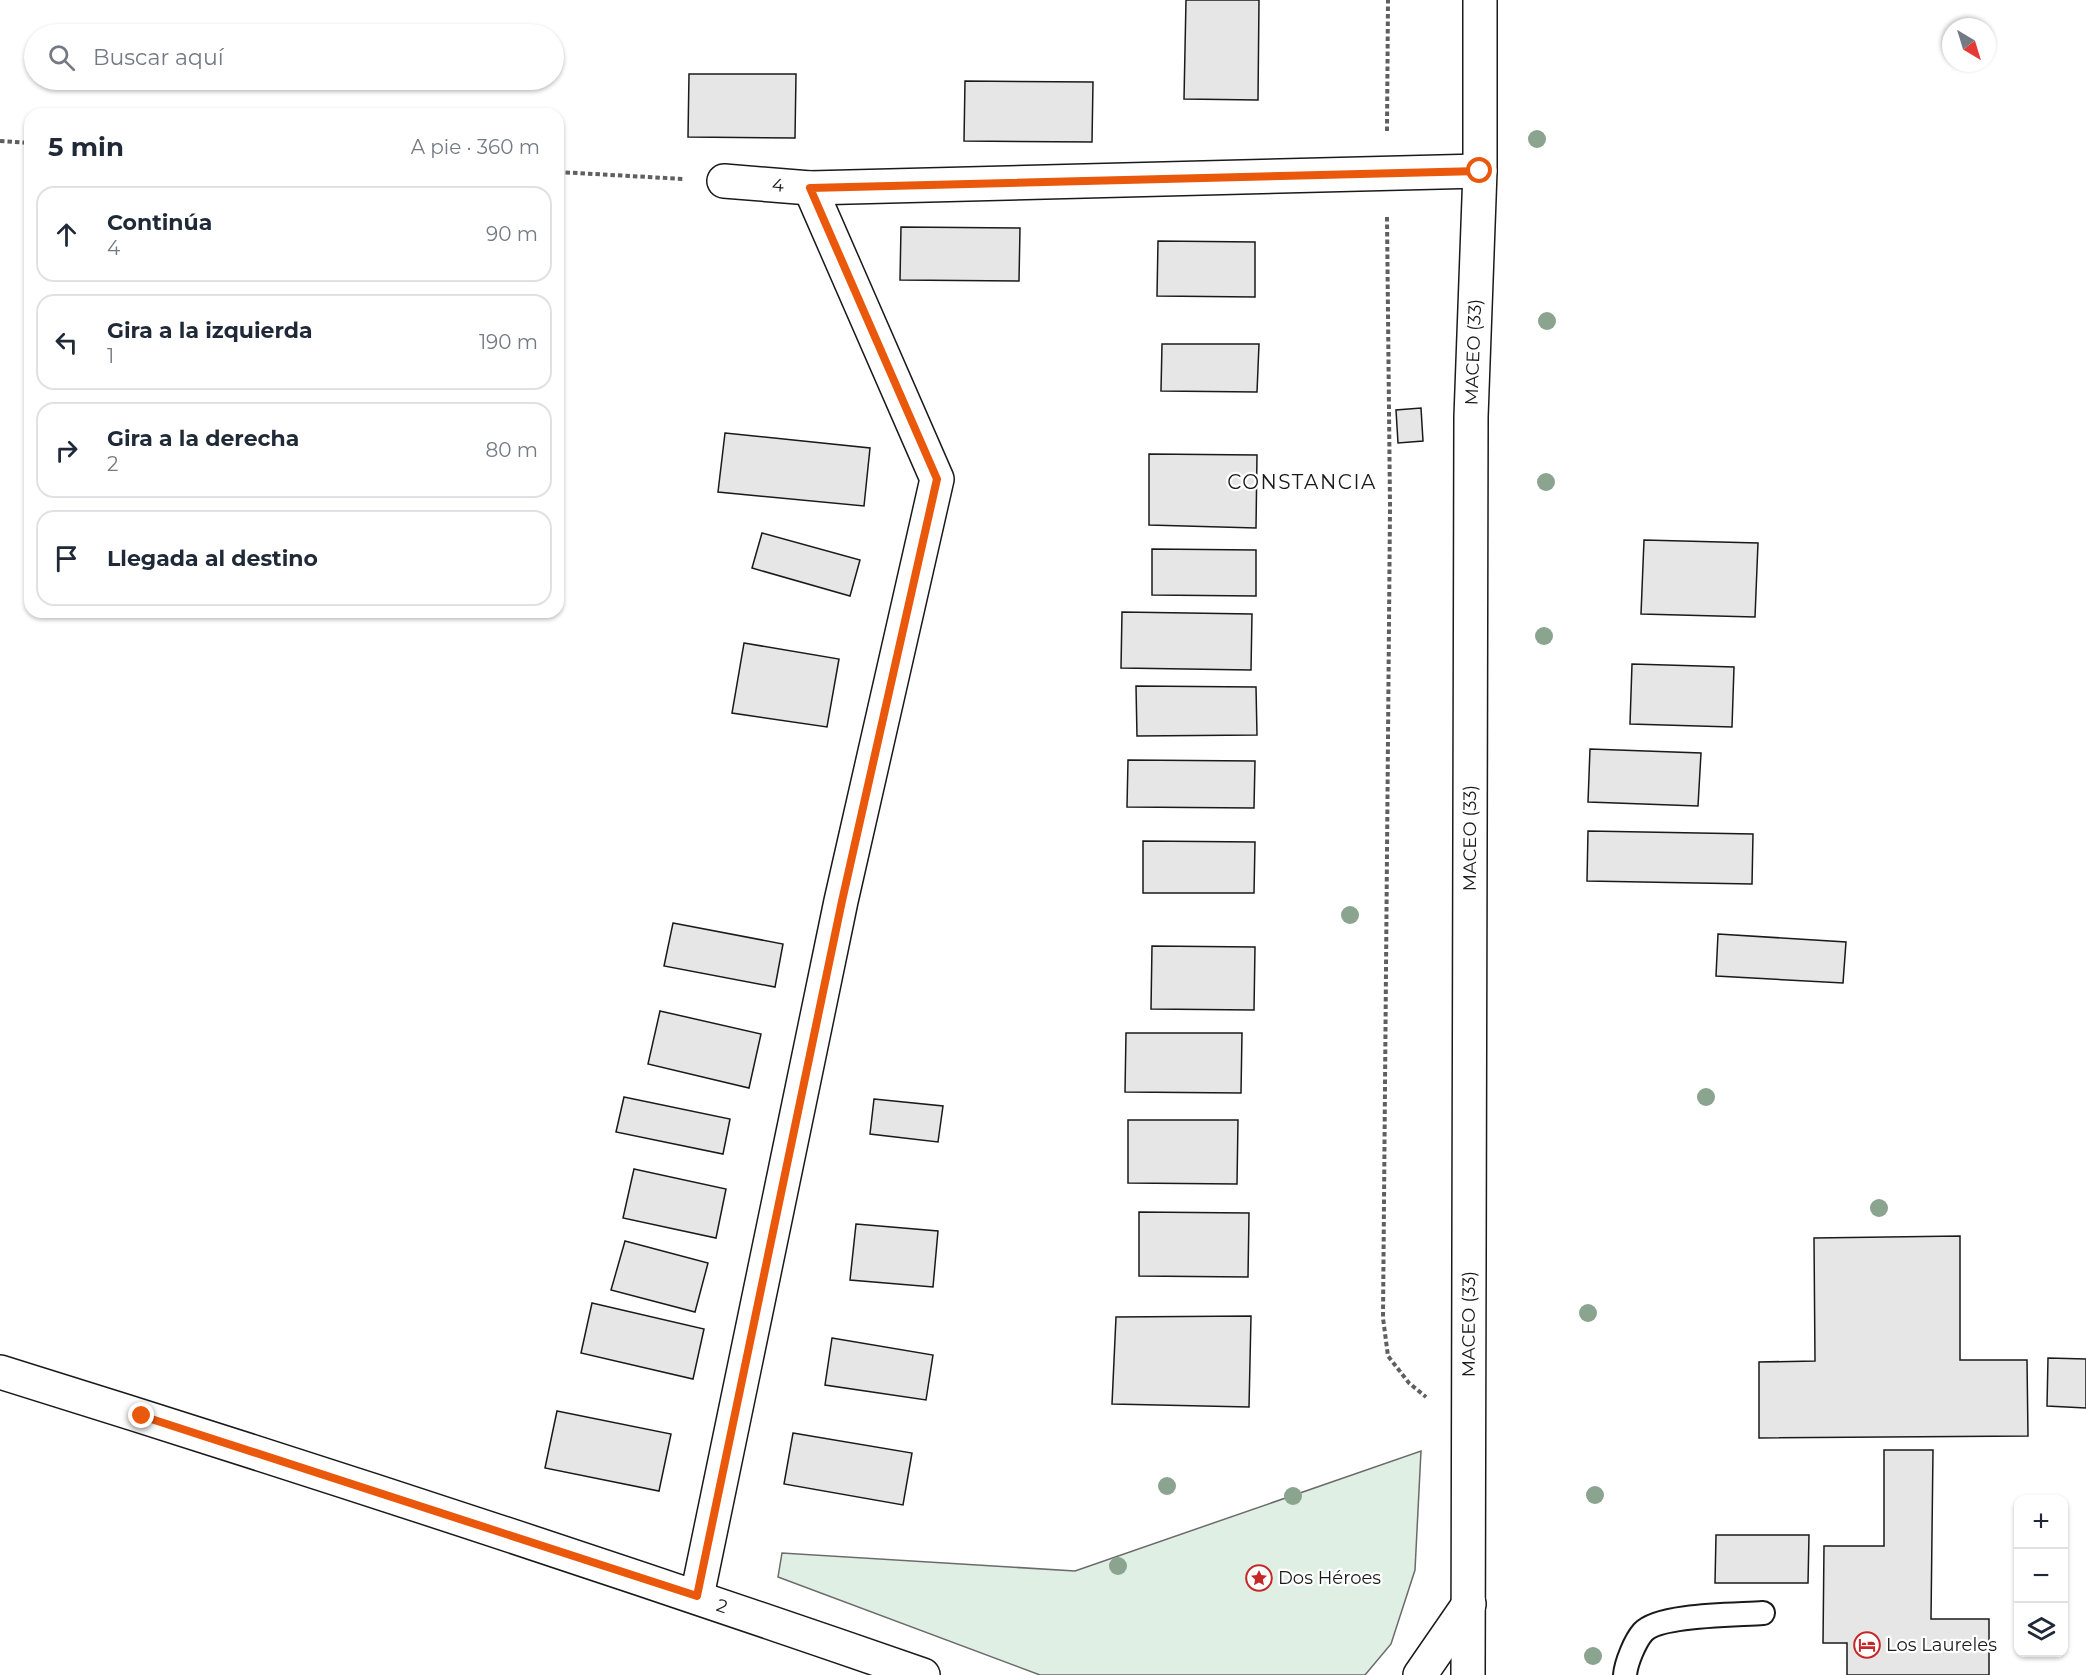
<!DOCTYPE html>
<html lang="es">
<meta charset="utf-8">
<style>
body{margin:0;font-family:Montserrat,sans-serif;background:#f2f2f3;color:#1f2937}
.controls{position:absolute;right:18px;bottom:18px;display:grid;overflow:hidden;border-radius:12px;box-shadow:0 2px 4px #0004}
.controls button{width:54px;height:54px;display:grid;place-items:center;padding:0;border:0;border-bottom:2px solid #e0e1e3;background:#fff;color:#1f2937;font:30px sans-serif}
.compass{position:absolute;left:1942px;top:18px;width:54px;height:54px;border-radius:50%;background:#fff;box-shadow:0 2px 4px #0004;rotate:142deg}
.stop{position:absolute;width:18px;height:18px;margin:-14px;border:4px solid #ea580c;border-radius:50%;background:#fff}
.stop.end{background:#ea580c;border-color:#fff;box-shadow:0 2px 6px #0008}
.list{margin:0;padding:0;list-style:none}
h2{display:flex;justify-content:space-between;align-items:center;height:78px;margin:0;padding:0 24px;font-size:26px}
h2 small{font-size:20px;font-weight:400;color:#747a83}
.list li{display:grid;grid-template-columns:39px 1fr auto;gap:18px;align-items:center;box-sizing:border-box;height:96px;margin:0 12px 12px;padding:0 12px;border:2px solid #e0e1e3;border-radius:18px}
.list b{display:block;font-size:22px;white-space:nowrap}
.list p{margin:0;font-size:20px;white-space:nowrap;color:#747a83}
.list em{font-size:20px;font-style:normal;color:#747a83}
.icon{flex:none;width:33px;height:33px;fill:none;stroke:currentColor;stroke-width:2;stroke-linecap:round;stroke-linejoin:round}
.map{position:relative;flex:none;width:2086px;height:1675px;overflow:hidden}
.search{position:absolute;background:#fff;box-shadow:0 2px 4px #0004;left:24px;top:24px;width:540px;height:66px;display:flex;align-items:center;gap:15px;box-sizing:border-box;padding:0 21px;border-radius:33px;color:#747a83;font-size:22px}
.panel{position:absolute;background:#fff;box-shadow:0 2px 4px #0004;left:24px;top:108px;width:540px;height:510px;border-radius:18px}
.map>svg:first-child{display:block}
</style>
<div class="map">
<svg width="2086" height="1675" viewBox="0 0 2086 1675">
<rect width="100%" height="100%" fill="#fff"/>
<polygon fill="#e0efe3" stroke="#6a6a6a" stroke-width="1.5" points="1421,1451 1415,1570 1391,1644 1365,1675 1040,1675 778,1577 782,1553 1075,1571"/>
<g fill="#e6e6e6" stroke="#1a1a1a" stroke-width="1.5">
<polygon points="1186,0 1259,0 1258,100 1184,99"/>
<polygon points="689,74 796,74 795,138 688,137"/>
<polygon points="965,81 1093,82 1092,142 964,141"/>
<polygon points="901,227 1020,228 1019,281 900,280"/>
<polygon points="1158,241 1255,242 1255,297 1157,296"/>
<polygon points="1162,344 1259,344 1257,392 1161,391"/>
<polygon points="1421,408 1423,441 1398,443 1396,410"/>
<polygon points="725,433 870,448 864,506 718,492"/>
<polygon points="1149,454 1257,455 1256,528 1149,525"/>
<polygon points="762,533 860,560 850,596 752,568"/>
<polygon points="1644,540 1758,543 1755,617 1641,614"/>
<polygon points="1152,549 1256,550 1256,596 1152,595"/>
<polygon points="1122,612 1252,614 1251,670 1121,668"/>
<polygon points="744,643 839,659 827,727 732,713"/>
<polygon points="1632,664 1734,667 1732,727 1630,724"/>
<polygon points="1136,686 1256,687 1257,735 1137,736"/>
<polygon points="1590,749 1701,753 1698,806 1588,802"/>
<polygon points="1128,760 1255,761 1254,808 1127,807"/>
<polygon points="1588,831 1753,834 1752,884 1587,881"/>
<polygon points="1143,841 1255,842 1254,893 1143,893"/>
<polygon points="673,923 783,944 775,987 664,966"/>
<polygon points="1718,934 1846,942 1843,983 1716,976"/>
<polygon points="1152,946 1255,947 1254,1010 1151,1009"/>
<polygon points="660,1011 761,1034 749,1088 648,1064"/>
<polygon points="1126,1033 1242,1033 1241,1093 1125,1092"/>
<polygon points="624,1097 730,1119 723,1154 616,1132"/>
<polygon points="874,1099 943,1106 938,1142 870,1134"/>
<polygon points="1128,1120 1238,1120 1237,1184 1128,1183"/>
<polygon points="634,1169 726,1189 716,1238 623,1218"/>
<polygon points="1139,1212 1249,1213 1248,1277 1139,1276"/>
<polygon points="856,1224 938,1231 933,1287 850,1280"/>
<polygon points="1960,1236 1960,1360 2027,1360 2028,1436 1759,1438 1759,1362 1815,1361 1814,1238"/>
<polygon points="625,1241 708,1263 695,1312 611,1290"/>
<polygon points="592,1303 704,1329 693,1379 581,1353"/>
<polygon points="1251,1316 1249,1407 1112,1404 1116,1317"/>
<polygon points="832,1338 933,1355 926,1400 825,1385"/>
<polygon points="2048,1358 2086,1359 2086,1408 2047,1406"/>
<polygon points="557,1411 671,1434 659,1491 545,1468"/>
<polygon points="793,1433 912,1453 903,1505 784,1484"/>
<polygon points="1884,1450 1933,1450 1931,1619 1989,1619 1989,1675 1847,1675 1847,1643 1823,1643 1824,1546 1884,1546"/>
<polygon points="1716,1535 1809,1535 1808,1583 1715,1583"/>
</g>
<g fill="none" stroke-linecap="round" stroke-linejoin="round">
<g stroke="#1a1a1a" stroke-width="26">
<path id="service" d="M1625 1675C1626 1663 1635 1641 1643 1632 1659 1614 1738 1615 1763 1613"/>
</g>
<g stroke="#1a1a1a" stroke-width="36">
<g id="minor">
<path id="s1" d="M724 181 810 188 1480 171"/>
<polyline points="697,1596 841,901 937,479 810,188"/>
</g>
</g>
<g stroke="#1a1a1a" stroke-width="36">
<g id="tertiary">
<path id="s2" d="M0 1372C309 1468 617 1569 923 1675"/>
</g>
</g>
<g stroke="#1a1a1a" stroke-width="36">
<g id="primary">
<polyline points="1420,1675 1469,1604"/>
<path id="s3" d="M1468 1675 1471 417 1480 171V0"/>
</g>
</g>
<g stroke="#5f5f5f" stroke-width="4" stroke-dasharray="4.5 3" stroke-linecap="butt">
<polyline points="1387,131 1388,0"/>
<polyline points="0,141 30,143"/>
<polyline points="558,172 683,179"/>
<polyline points="1387,217 1390,507 1383,1318 1388,1356 1409,1383 1426,1397"/>
</g>
<use href="#service" stroke="#fff" stroke-width="22"/>
<use href="#minor" stroke="#fff" stroke-width="33"/>
<use href="#tertiary" stroke="#fff" stroke-width="33"/>
<use href="#primary" stroke="#fff" stroke-width="33"/>
</g>
<g fill="#8aa48f">
<circle cx="1537" cy="139" r="9"/>
<circle cx="1547" cy="321" r="9"/>
<circle cx="1546" cy="482" r="9"/>
<circle cx="1544" cy="636" r="9"/>
<circle cx="1350" cy="915" r="9"/>
<circle cx="1706" cy="1097" r="9"/>
<circle cx="1879" cy="1208" r="9"/>
<circle cx="1588" cy="1313" r="9"/>
<circle cx="1167" cy="1486" r="9"/>
<circle cx="1595" cy="1495" r="9"/>
<circle cx="1293" cy="1496" r="9"/>
<circle cx="1118" cy="1566" r="9"/>
<circle cx="1593" cy="1656" r="9"/>
</g>
<g fill="none" stroke-linecap="round" stroke-linejoin="round">
<polyline stroke="#ea580c" stroke-width="8" points="142,1416 697,1596 842,901 937,479 810,188 1480,171"/>
</g>
<defs>
<g id="sight-ring" transform="scale(1.35)"><circle r="9.5" fill="#fff" stroke="#c62828" stroke-width="1.5"/><path d="M0-6L1.8-2.2L6-1.7L2.9 1.2L3.7 5.4L0 3.3L-3.7 5.4L-2.9 1.2L-6-1.7L-1.8-2.2Z" fill="#c62828"/></g>
<g id="hotel-ring" transform="scale(1.35)"><circle r="9.5" fill="#fff" stroke="#c62828" stroke-width="1.5"/><path d="M-6-4.5h1.5V1H6V5H4.5V3h-9V5H-6ZM-4 0a1.8 1.8 0 1 1 3.6 0ZM.5 0V-2.5h3Q6-2.5 6 0Z" fill="#c62828"/></g>
</defs>
<g fill-rule="evenodd">
<use href="#sight-ring" x="1259" y="1578"/>
<use href="#hotel-ring" x="1867" y="1645"/>
</g>
<g text-anchor="middle" stroke-width="4.5" stroke-linejoin="round" paint-order="stroke">
<g font-size="18" fill="#1a1a1a" stroke="#fff">
<text dy="6" stroke="none"><textPath href="#s1" startOffset="54">4</textPath></text>
<text dy="6" stroke="none"><textPath href="#s3" startOffset="1323">MACEO (33)</textPath></text>
<text dy="6" stroke="none"><textPath href="#s3" startOffset="837">MACEO (33)</textPath></text>
<text dy="6" stroke="none"><textPath href="#s3" startOffset="351">MACEO (33)</textPath></text>
<text dy="6" stroke="none"><textPath href="#s2" startOffset="759">2</textPath></text>
</g>
<g font-size="18" fill="#1a1a1a" stroke="#fff" text-anchor="start">
<text x="1278" y="1584">Dos Héroes</text>
<text x="1886" y="1651">Los Laureles</text>
</g>
<g font-size="20" letter-spacing="1.5" fill="#1a1a1a" stroke="#fff">
<text x="1302" y="489">CONSTANCIA</text>
</g>
</g>
</svg>
<div class="controls">
<button>+</button>
<button>−</button>
<button><svg class="icon" aria-label="layers" viewBox="0 0 24 24"><path d="M12 4l9 5-9 5-9-5zM3 14l9 5 9-5"/></svg></button>
</div>
<svg class="compass" viewBox="-18 -18 36 36"><path d="M0-13l5 13h-10z" fill="#e53935"/><path d="M0 13l5-13h-10z" fill="#747a83"/></svg>
<div class="stop" style="left:1480px;top:171px"></div>
<div class="stop end" style="left:142px;top:1416px"></div>
<div class="search"><svg class="icon" aria-label="search" viewBox="0 0 24 24"><circle cx="10" cy="10" r="6"/><path d="M15 15l6 6"/></svg>Buscar aquí</div>
<section class="panel">
<h2>5 min<small>A pie · 360 m</small></h2>
<ul class="list">
<li><svg class="icon" aria-label="ahead" viewBox="0 0 24 24"><path d="M12 20V5M6 11l6-6 6 6"/></svg><div><b>Continúa</b><p>4</p></div><em>90 m</em></li>
<li><svg class="icon" aria-label="left" viewBox="0 0 24 24"><path d="M17 20v-9H6M10 6l-5 5 5 5"/></svg><div><b>Gira a la izquierda</b><p>1</p></div><em>190 m</em></li>
<li><svg class="icon" aria-label="right" viewBox="0 0 24 24"><path d="M7 20v-9h11M14 6l5 5-5 5"/></svg><div><b>Gira a la derecha</b><p>2</p></div><em>80 m</em></li>
<li><svg class="icon" aria-label="arrive" viewBox="0 0 24 24"><path d="M6 21V4h12l-3 4 3 4H6"/></svg><div><b>Llegada al destino</b></div></li>
</ul>
</section>
</div>
